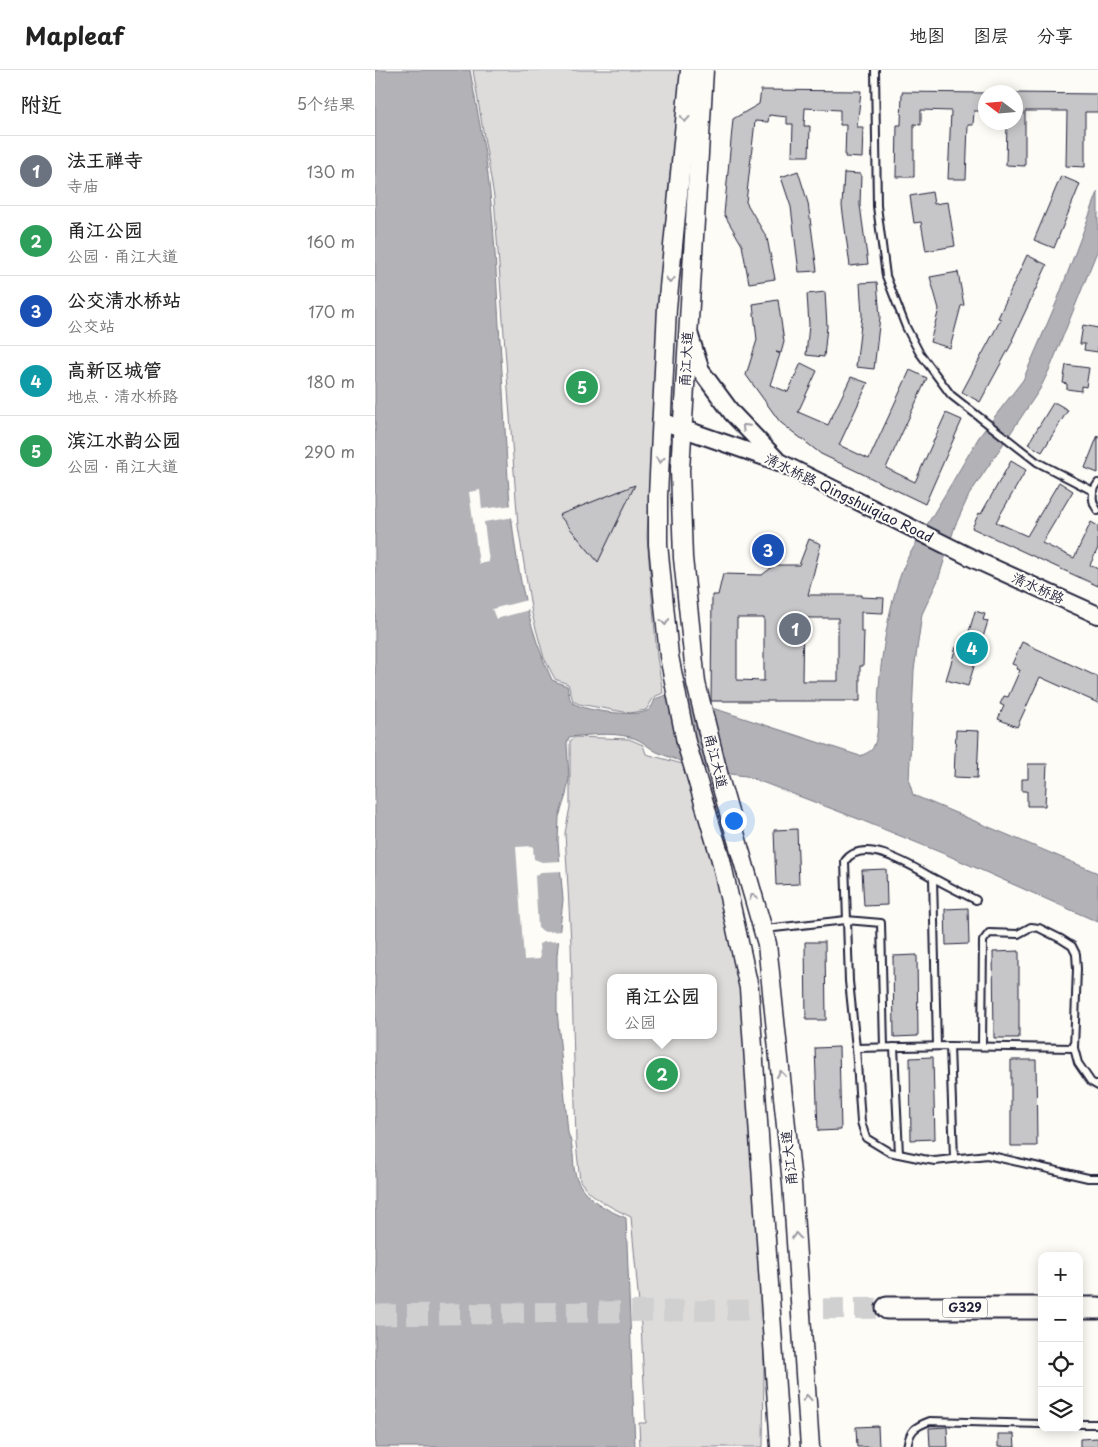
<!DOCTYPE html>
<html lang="zh">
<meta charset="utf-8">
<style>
body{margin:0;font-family:"Playpen Sans","LXGW WenKai TC",sans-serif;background:#f2f2f2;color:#222}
.controls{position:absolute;right:15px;bottom:15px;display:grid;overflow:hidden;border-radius:10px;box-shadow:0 2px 12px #0003}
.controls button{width:45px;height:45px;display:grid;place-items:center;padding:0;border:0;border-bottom:1px solid #e0e0e0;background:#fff;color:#222;font:25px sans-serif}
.compass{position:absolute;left:603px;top:15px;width:45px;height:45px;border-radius:50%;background:#fff;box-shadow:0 2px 12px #0003;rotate:286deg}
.you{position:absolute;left:358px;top:750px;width:18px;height:18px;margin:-12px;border:4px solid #fff;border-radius:50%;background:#1a73e8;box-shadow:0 0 0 8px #1a73e833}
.badge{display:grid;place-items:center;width:32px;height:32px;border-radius:50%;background:#1f6fb2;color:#fff;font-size:16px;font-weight:700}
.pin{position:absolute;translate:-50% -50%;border:2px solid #fff;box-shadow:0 1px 5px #0006}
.popup{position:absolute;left:232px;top:904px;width:110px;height:65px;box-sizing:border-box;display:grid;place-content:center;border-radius:10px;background:#fff;filter:drop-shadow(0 1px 4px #0005);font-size:16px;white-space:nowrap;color:#767676}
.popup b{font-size:19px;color:#222}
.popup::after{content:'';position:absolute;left:50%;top:100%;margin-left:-10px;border:10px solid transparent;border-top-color:#fff}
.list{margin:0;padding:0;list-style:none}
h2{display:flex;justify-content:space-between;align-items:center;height:65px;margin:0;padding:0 20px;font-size:21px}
h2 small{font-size:16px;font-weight:400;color:#767676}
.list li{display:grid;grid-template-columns:32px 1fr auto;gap:15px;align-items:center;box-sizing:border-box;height:70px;padding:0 20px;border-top:1px solid #e0e0e0}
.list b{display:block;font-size:19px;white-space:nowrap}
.list p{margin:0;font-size:16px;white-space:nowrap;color:#767676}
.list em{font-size:16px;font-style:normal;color:#767676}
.icon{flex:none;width:28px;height:28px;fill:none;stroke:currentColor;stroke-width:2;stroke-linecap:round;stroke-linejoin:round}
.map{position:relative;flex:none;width:723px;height:1377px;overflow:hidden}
header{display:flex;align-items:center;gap:30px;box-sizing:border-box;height:70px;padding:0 25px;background:#fff;border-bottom:1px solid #e0e0e0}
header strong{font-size:24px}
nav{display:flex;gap:28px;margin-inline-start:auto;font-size:18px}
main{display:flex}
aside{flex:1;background:#fff}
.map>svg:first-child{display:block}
</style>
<header>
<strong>Mapleaf</strong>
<nav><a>地图</a><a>图层</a><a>分享</a></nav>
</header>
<main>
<aside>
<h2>附近<small>5个结果</small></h2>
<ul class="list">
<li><span class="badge" style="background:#6b7280">1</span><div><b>法王禅寺</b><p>寺庙</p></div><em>130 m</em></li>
<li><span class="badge" style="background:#2e9e5b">2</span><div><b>甬江公园</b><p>公园 · 甬江大道</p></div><em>160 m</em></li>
<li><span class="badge" style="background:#1a4fb4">3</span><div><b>公交清水桥站</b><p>公交站</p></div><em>170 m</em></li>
<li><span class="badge" style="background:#0f9aa8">4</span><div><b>高新区城管</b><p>地点 · 清水桥路</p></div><em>180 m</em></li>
<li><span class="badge" style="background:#2e9e5b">5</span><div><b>滨江水韵公园</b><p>公园 · 甬江大道</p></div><em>290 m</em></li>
</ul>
</aside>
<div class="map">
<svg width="723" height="1377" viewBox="0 0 723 1377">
<rect width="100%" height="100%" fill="#fdfcf7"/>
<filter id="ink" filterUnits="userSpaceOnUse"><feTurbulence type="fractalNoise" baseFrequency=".02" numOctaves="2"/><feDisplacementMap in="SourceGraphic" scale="10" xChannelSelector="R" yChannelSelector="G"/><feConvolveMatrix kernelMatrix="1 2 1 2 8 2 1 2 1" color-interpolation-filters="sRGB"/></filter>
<g filter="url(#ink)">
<g fill="#dddcdb" stroke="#807f8b" fill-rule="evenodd">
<polygon points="98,0 308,0 278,355 272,466 282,587 288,623 279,627 271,640 255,643 204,634 198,631 193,614 180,609 169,588 157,544 143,456 119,127"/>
<path d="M200 667 254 669 268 675 271 684 311 695 362 891 369 936 387 1183 389 1300 388 1377H265L264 1353H271L266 1256 256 1147C238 1138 217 1129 205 1111L201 1073 196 873 190 763 195 737V671ZM236 908H338V965H236Z"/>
</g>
<path fill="#b2b2b7" stroke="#787885" d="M0 0H95C102 41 111 82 115 123 121 177 122 232 126 286 133 393 131 511 177 610L192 616C193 620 194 627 196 631 203 641 260 647 272 641 276 639 278 634 280 629L291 625 347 641 485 686C490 684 495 682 498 678 506 662 502 634 504 617 507 578 516 522 533 487L604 367 648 310 682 231 723 122V179L676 296 665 319 594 425 580 456 563 510 547 544 539 600 534 711 538 725 723 803V852L572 785 481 748 371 706C346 704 304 692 282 682 272 677 268 670 255 667 235 662 215 665 194 667L192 673 194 709 191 725 184 747 183 771 188 830 182 885V940L193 1063C198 1075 198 1085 199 1098 203 1125 227 1138 251 1148L260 1377H0Z"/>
<g fill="#fdfcf7">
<polygon points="105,420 107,439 139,435 140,447 109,452 114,492 104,494 94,422"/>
<polygon points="152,530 154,540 121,549 117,539"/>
<polygon points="158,776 159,789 167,792 187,791 188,801 166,802 160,806 163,858 170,862 188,861 186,871 169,872 164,874 165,889 149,890 141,777"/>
</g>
<g fill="#c6c6c8" stroke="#22223b" fill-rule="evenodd">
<polygon points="386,20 486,21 482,57 488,57 487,88 470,87 471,55 465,55 465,40 430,38 429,56 435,56 434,86 417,86 418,54 412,54 412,47 394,45 393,52 380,51 371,132 392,168 400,209 374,213 367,175 349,144 358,49 384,34"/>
<polygon points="527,22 610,23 610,41 599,41 598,55 593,55 591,109 573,109 576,41 546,40 546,55 539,54 539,107 521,107 522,55 526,55"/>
<polygon points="640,23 723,24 723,42 710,42 710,97 691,96 692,41 650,41 650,96 631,95 632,52 640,52"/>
<polygon points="423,101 433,133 442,201 424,202 416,137 406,107"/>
<polygon points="469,103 486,104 485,135 493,194 475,196 467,136"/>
<polygon points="686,106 705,114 679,178 659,170"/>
<polygon points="557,122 559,134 573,132 580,176 551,181 546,152 539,153 535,126"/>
<polygon points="652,185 672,195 637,270 638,271 605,332 587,322 626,249 623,248"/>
<polygon points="583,202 589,235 586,236 575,278 555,272 564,239 555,207"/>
<polygon points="502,212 505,247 499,299 481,297 487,246 485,213"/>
<polygon points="450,222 452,256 449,287 431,285 434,255 432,224"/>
<polygon points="403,230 409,272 406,283 401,282 405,284 395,315 413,322 426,293 442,301 423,342 453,355 476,307 493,313 464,375 494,389 535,300 552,308 511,398 540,412 571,343 587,350 550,434 446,384 405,352 371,305 382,270 378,234"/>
<polygon points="708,255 723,258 723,282 709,280 710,274 705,274"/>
<polygon points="691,295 714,298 711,317 706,316 706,321 692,319 692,314 688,313"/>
<polygon points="678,333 681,333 693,340 667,382 653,374"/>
<polygon points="723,365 723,403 710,398"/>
<polygon points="636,391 651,400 621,452 652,466 684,412 698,421 667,473 699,488 716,452 723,456 723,478 715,495 723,499 723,516 597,458 604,443 606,444"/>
<polygon points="260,415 223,492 184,445"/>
<path d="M434 469 446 474 433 525H486V527L509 528 508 543 486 542V562H489L488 596H485V631H336L337 525H343L348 504 387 505 400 495H424ZM362 548H389V611L362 610ZM428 548H463V611H427Z"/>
<polygon points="600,541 610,544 608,550 613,551 593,616 571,610 581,577 589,579"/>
<polygon points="647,572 723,607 723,633 665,607 642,657 623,649 629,636 625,634 629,626 633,627 645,600 641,599 642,596 637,594"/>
<polygon points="581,660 604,661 602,708 579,707"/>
<polygon points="653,694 672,694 670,736 652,736 652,721 647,721 647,709 653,709"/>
<polygon points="422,759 424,814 401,815 399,760"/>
<polygon points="511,799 512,835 489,836 487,800"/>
<polygon points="593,838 594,874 571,875 570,839"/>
<polygon points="430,872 450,872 451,950 431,950"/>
<polygon points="644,881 644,968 619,968 618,882"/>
<polygon points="542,885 543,966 519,967 518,886"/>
<polygon points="464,977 466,1060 443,1061 440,978"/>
<polygon points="558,987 560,1069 536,1070 535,988"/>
<polygon points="636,990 661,990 662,1076 636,1076"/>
<polygon points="503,1356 504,1377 482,1377 481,1357"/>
<polygon points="572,1357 573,1377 555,1377 554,1358"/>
<polygon points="623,1364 639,1364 640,1377 623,1377"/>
<polygon points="723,1368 723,1377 705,1377 705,1369"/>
</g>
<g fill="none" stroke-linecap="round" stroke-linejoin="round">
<polyline stroke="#d1d0d1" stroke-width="21" stroke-dasharray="21 11" stroke-linecap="butt" points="0,1245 512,1238"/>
<g stroke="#22223b" stroke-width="10">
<g id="service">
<polyline points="500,0 502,136 511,206 531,257 544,282 576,325 662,392 718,421"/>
<path d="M723 413C716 422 716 432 723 441"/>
<polyline points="558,808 562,976"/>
<path d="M601 830C587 823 573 816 560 809 538 797 489 765 470 791L474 911 481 978 486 1052 491 1068 514 1082 548 1089 560 1091 612 1085 713 1108H723"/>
<polyline points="390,859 471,850 506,853 509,977"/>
<polyline points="575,976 579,1088"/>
<polyline points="607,976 608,871 614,863 643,864 656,857 664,858 686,869 697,876 701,884 702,899 699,978 703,993 716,1012 723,1016"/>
<polyline points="519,977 524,1084"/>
<polyline points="481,978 575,976 699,978"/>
<polyline points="704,1354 723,1354"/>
<path d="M532 1377C535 1360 539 1357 555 1351L667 1354"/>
</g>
</g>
<g stroke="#22223b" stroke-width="20">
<g id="tertiary">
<polyline points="314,263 326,301 357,343 401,389"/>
<polyline points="286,351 404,392 603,491 723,545"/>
</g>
</g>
<g stroke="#22223b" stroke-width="21">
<g id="secondary">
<polyline points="315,0 292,238 283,426 283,474 294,586 311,672 346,790 374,918 405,1377"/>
<polyline points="329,0 305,400 308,488 321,613 345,711 392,874 417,1113 435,1377"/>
</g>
</g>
<g stroke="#22223b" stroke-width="25">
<g id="trunk">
<polyline points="512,1238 667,1238"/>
<polyline points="704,1238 723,1238"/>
</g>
</g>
<use href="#service" stroke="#fdfcf7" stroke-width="6"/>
<use href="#tertiary" stroke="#fdfcf7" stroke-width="16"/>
<use href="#secondary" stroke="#fdfcf7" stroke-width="18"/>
<use href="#trunk" stroke="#fdfcf7" stroke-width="21"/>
</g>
<defs><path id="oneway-chevron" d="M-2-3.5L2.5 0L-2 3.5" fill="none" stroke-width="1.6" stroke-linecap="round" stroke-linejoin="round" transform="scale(1.25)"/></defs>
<g stroke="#9a9aa2">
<use href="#oneway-chevron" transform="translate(310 49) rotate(95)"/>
<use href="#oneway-chevron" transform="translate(295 210) rotate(95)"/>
<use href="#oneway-chevron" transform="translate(370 357) rotate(-134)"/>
<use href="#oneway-chevron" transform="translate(285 390) rotate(93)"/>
<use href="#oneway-chevron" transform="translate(290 552) rotate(85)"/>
<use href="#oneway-chevron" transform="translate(378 827) rotate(-106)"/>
<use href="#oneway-chevron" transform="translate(406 1004) rotate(-96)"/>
<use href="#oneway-chevron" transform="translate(421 1166) rotate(-94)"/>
<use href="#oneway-chevron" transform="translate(432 1328) rotate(-94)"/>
</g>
</g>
<g text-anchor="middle" stroke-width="4" stroke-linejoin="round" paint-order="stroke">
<rect fill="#fdfcf7" stroke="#646373" stroke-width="1" x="567.5" y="1228.5" width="45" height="19" rx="4"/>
<g font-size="12" font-weight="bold" fill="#22223b">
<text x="590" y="1242">G329</text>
</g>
<g font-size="14" fill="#22223b" stroke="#fdfcf7">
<text transform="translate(311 289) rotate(-87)" y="5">甬江大道</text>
<text transform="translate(474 428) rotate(26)" y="5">清水桥路 Qingshuiqiao Road</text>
<text transform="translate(663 518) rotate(24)" y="5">清水桥路</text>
<text transform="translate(341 691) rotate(76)" y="5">甬江大道</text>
<text transform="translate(414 1088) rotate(-96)" y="5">甬江大道</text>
</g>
</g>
</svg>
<div class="controls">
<button>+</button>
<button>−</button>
<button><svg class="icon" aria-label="locate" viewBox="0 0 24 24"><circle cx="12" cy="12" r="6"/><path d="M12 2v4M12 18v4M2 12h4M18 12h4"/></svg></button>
<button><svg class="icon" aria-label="layers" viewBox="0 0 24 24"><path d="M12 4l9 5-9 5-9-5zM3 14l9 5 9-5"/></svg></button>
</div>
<svg class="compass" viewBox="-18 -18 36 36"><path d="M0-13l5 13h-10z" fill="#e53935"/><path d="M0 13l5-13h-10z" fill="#767676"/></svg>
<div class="you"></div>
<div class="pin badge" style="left:420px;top:559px;background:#6b7280">1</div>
<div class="pin badge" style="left:287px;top:1004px;background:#2e9e5b">2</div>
<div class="popup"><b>甬江公园</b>公园</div>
<div class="pin badge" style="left:393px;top:480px;background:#1a4fb4">3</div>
<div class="pin badge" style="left:597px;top:578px;background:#0f9aa8">4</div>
<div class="pin badge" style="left:207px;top:317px;background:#2e9e5b">5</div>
</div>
</main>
